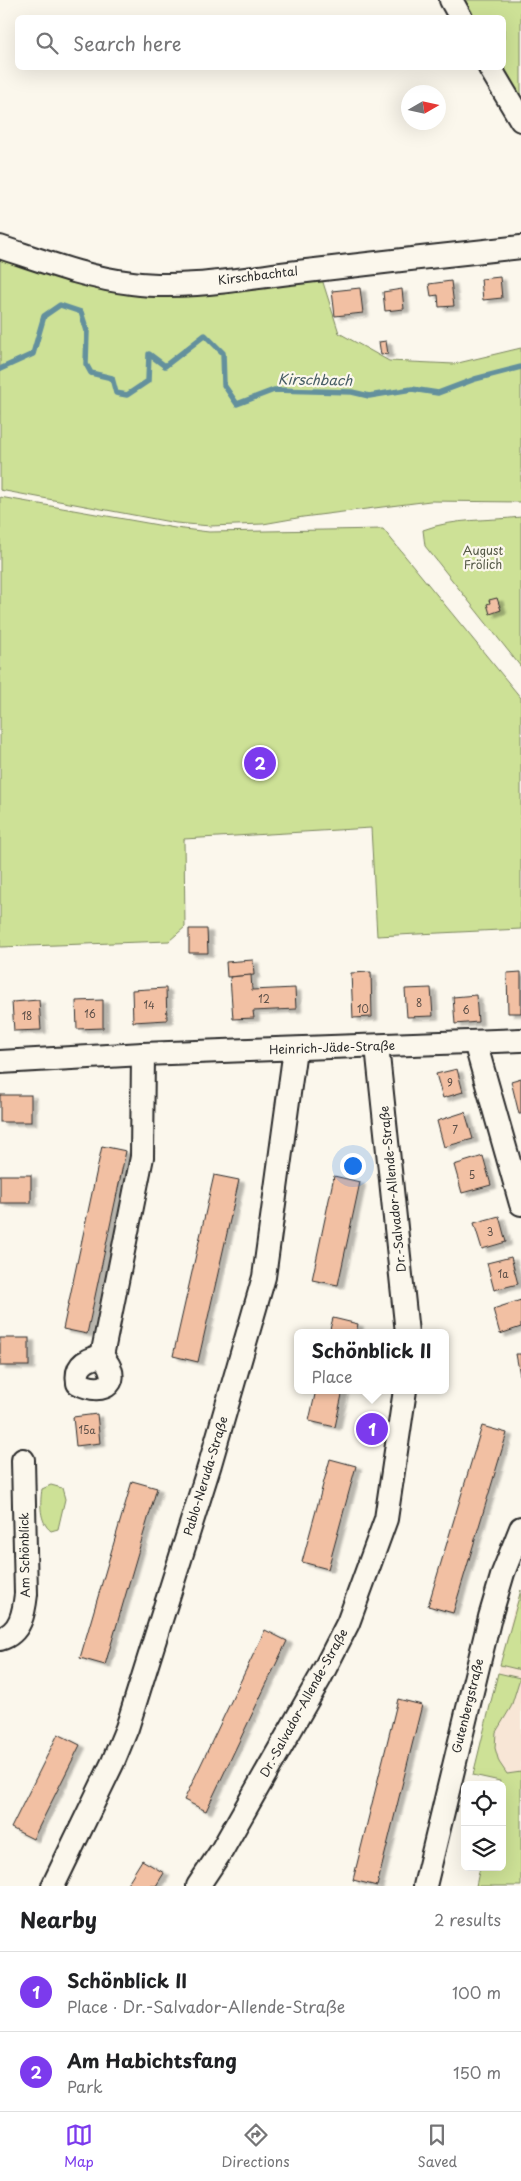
<!DOCTYPE html>
<meta charset="utf-8">
<style>
body{margin:0;font-family:"Playpen Sans",sans-serif;background:#f6f6f6;color:#202124}
.controls{position:absolute;right:15px;bottom:15px;display:grid;overflow:hidden;border-radius:8px;box-shadow:0 5px 20px #0002}
.controls button{width:45px;height:45px;display:grid;place-items:center;padding:0;border:0;border-bottom:1px solid #e0e0e0;background:#fff;color:#202124;font:25px sans-serif}
.compass{position:absolute;left:401px;top:85px;width:45px;height:45px;border-radius:50%;background:#fff;box-shadow:0 5px 20px #0002;rotate:81deg}
.you{position:absolute;left:352px;top:1165px;width:18px;height:18px;margin:-12px;border:4px solid #fff;border-radius:50%;background:#1a73e8;box-shadow:0 0 0 8px #1a73e833}
.badge{display:grid;place-items:center;width:32px;height:32px;border-radius:50%;background:#7c3aed;color:#fff;font-size:16px;font-weight:700}
.pin{position:absolute;translate:-50% -50%;border:2px solid #fff;box-shadow:0 1px 5px #0006}
.popup{position:absolute;left:294px;top:1329px;width:155px;height:65px;box-sizing:border-box;display:grid;place-content:center;border-radius:8px;background:#fff;filter:drop-shadow(0 1px 4px #0005);font-size:16px;white-space:nowrap;color:#757577}
.popup b{font-size:19px;color:#202124}
.popup::after{content:'';position:absolute;left:50%;top:100%;margin-left:-10px;border:10px solid transparent;border-top-color:#fff}
.list{margin:0;padding:0;list-style:none}
h2{display:flex;justify-content:space-between;align-items:center;height:65px;margin:0;padding:0 20px;font-size:21px}
h2 small{font-size:16px;font-weight:400;color:#757577}
.list li{display:grid;grid-template-columns:32px 1fr auto;gap:15px;align-items:center;box-sizing:border-box;height:80px;padding:0 20px;border-top:1px solid #e0e0e0}
.list b{display:block;font-size:19px;white-space:nowrap}
.list p{margin:0;font-size:16px;white-space:nowrap;color:#757577}
.list em{font-size:16px;font-style:normal;color:#757577}
.icon{flex:none;width:28px;height:28px;fill:none;stroke:currentColor;stroke-width:2;stroke-linecap:round;stroke-linejoin:round}
.map{position:relative;flex:none;width:521px;height:1886px;overflow:hidden}
.search{position:absolute;background:#fff;box-shadow:0 5px 20px #0002;left:15px;right:15px;top:15px;height:55px;display:flex;align-items:center;gap:12px;box-sizing:border-box;padding:0 18px;border-radius:8px;color:#757577;font-size:19px}
.sheet{height:225px;background:#fff}
nav{display:flex;justify-content:space-around;align-items:center;box-sizing:border-box;height:70px;border-top:1px solid #e0e0e0;background:#fff;font-size:14px;color:#757577}
nav a{display:grid;justify-items:center;gap:2px}
nav .on{color:#7c3aed}
.map>svg:first-child{display:block}
</style>
<div class="map">
<svg width="521" height="1886" viewBox="0 0 521 1886">
<defs>
<filter id="shadow"><feDropShadow dx="5.5" dy="3" stdDeviation="1" flood-color="#0004"/></filter>
</defs>
<rect width="100%" height="100%" fill="#fbf7ec"/>
<filter id="ink" filterUnits="userSpaceOnUse"><feTurbulence type="fractalNoise" baseFrequency=".02" numOctaves="2"/><feDisplacementMap in="SourceGraphic" scale="10" xChannelSelector="R" yChannelSelector="G"/><feConvolveMatrix kernelMatrix="1 2 1 2 8 2 1 2 1" color-interpolation-filters="sRGB"/></filter>
<g filter="url(#ink)">
<polygon fill="#f8e6d6" points="521,1590 521,1886 476,1886 480,1867 502,1867 502,1785 499,1785 500,1781 473,1775 513,1612"/>
<g fill="#cde196" stroke="#7c8660">
<polygon points="461,0 521,0 521,102 501,68 504,68 504,18 471,17"/>
<polygon points="0,242 108,275 321,276 339,333 389,361 454,364 521,348 521,502 430,501 303,517 263,524 210,526 176,523 0,490"/>
<polygon points="0,497 175,528 209,532 383,529 521,698 521,929 377,936 371,828 184,839 185,927 169,941 0,947"/>
<path d="M521 517V667L425 546 423 530C455 518 488 521 521 517Z"/>
<path d="M51 1485 62 1488 65 1499 58 1529 51 1531C39 1522 40 1502 42 1489Z"/>
<polygon points="521,1590 521,1670 500,1665"/>
<polygon points="498,1673 520,1678 511,1707 496,1732 495,1748 499,1762 507,1774 521,1772 521,1886 476,1886 480,1867 502,1867 502,1785 499,1785 500,1781 473,1775"/>
</g>
<g fill="none" stroke-linecap="round" stroke-linejoin="round">
<polyline stroke="#63909d" stroke-width="5.5" points="0,369 33,354 44,316 60,305 81,312 87,331 86,364 91,373 112,378 116,393 127,395 148,381 149,354 165,366 205,335 223,353 224,385 237,404 274,390 352,392 369,396 412,389 438,393 475,379 521,367"/>
</g>
<g fill="#f2c0a3" stroke="#2b2b2b" filter="url(#shadow)">
<polygon points="500,277 502,298 483,300 481,279"/>
<polygon points="451,281 454,306 439,307 438,295 431,296 429,284"/>
<polygon points="360,288 363,313 335,316 332,291"/>
<polygon points="402,289 404,309 385,311 383,292"/>
<polygon points="386,341 388,354 381,355 379,342"/>
<polygon points="497,598 501,610 490,614 487,604 490,603 489,600"/>
<polygon points="189,929 207,929 208,953 189,953"/>
<polygon points="253,960 254,975 227,977 226,962"/>
<polygon points="371,972 372,1017 353,1018 351,973"/>
<polygon points="521,972 521,1013 508,1013 507,973"/>
<polygon points="251,975 252,990 295,988 296,1009 253,1011 254,1018 233,1019 230,977"/>
<polygon points="166,988 167,1020 133,1022 132,990"/>
<polygon points="431,988 433,1016 407,1017 405,989"/>
<polygon points="476,995 478,1022 455,1024 453,997"/>
<polygon points="39,1000 41,1030 14,1031 12,1002"/>
<polygon points="103,1000 103,1028 77,1029 76,1001"/>
<polygon points="457,1069 463,1092 443,1098 436,1074"/>
<polygon points="521,1078 521,1114 519,1114 511,1081"/>
<rect x="0" y="1095" width="31" height="27"/>
<polygon points="465,1112 473,1139 444,1147 437,1121"/>
<polygon points="102,1146 126,1151 87,1334 63,1329"/>
<polygon points="483,1156 491,1185 462,1193 454,1165"/>
<rect x="0" y="1175" width="31" height="28"/>
<polygon points="214,1175 239,1180 198,1362 173,1356"/>
<polygon points="334,1176 360,1182 338,1285 312,1280"/>
<polygon points="499,1216 506,1242 482,1249 474,1223"/>
<polygon points="511,1257 518,1284 494,1290 487,1263"/>
<polygon points="521,1300 521,1327 500,1334 493,1309"/>
<polygon points="333,1318 358,1324 356,1333 329,1333"/>
<rect x="0" y="1338" width="29" height="28"/>
<polygon points="516,1354 521,1354 521,1381"/>
<polygon points="316,1390 343,1390 335,1427 309,1421"/>
<polygon points="97,1414 100,1443 76,1446 73,1417"/>
<polygon points="370,1423 376,1424 375,1435 368,1434"/>
<polygon points="482,1426 507,1433 453,1613 428,1606"/>
<polygon points="330,1459 356,1466 328,1569 302,1562"/>
<polygon points="132,1481 157,1488 105,1665 80,1658"/>
<polygon points="265,1630 287,1641 206,1811 184,1800"/>
<polygon points="398,1699 422,1705 377,1886 353,1880"/>
<polygon points="58,1734 80,1745 33,1839 11,1828"/>
<polygon points="142,1860 164,1873 156,1886 126,1886"/>
</g>
<g fill="none" stroke-linecap="round" stroke-linejoin="round">
<g stroke="#2b2b2b" stroke-width="26">
<g id="minor">
<polyline points="451,0 461,18"/>
<polyline points="490,68 521,120"/>
<path d="M0 247C43 261 87 278 132 283 185 290 245 278 298 272 372 263 447 255 521 247"/>
<polyline points="475,1042 521,1204"/>
<polyline points="377,1046 407,1333"/>
<polyline points="0,1062 143,1054 521,1040"/>
<polyline points="102,1356 142,1157 143,1054"/>
<path d="M102 1356C124 1381 105 1397 78 1383 75 1365 86 1359 102 1356Z"/>
<path d="M0 1639C21 1633 24 1612 26 1594L23 1460"/>
<polyline points="53,1886 113,1762 127,1728 210,1464 264,1277 295,1049"/>
<polyline points="198,1886 222,1850 320,1678 348,1623 386,1519 405,1390"/>
<polyline points="425,1886 490,1617 503,1573 521,1528"/>
</g>
</g>
<use href="#minor" stroke="#fbf7ec" stroke-width="22"/>
</g>
</g>
<g text-anchor="middle" stroke-width="4.5" stroke-linejoin="round" paint-order="stroke">
<g font-size="10" fill="#5d5049">
<text x="264" y="1003">12</text>
<text x="419" y="1007">8</text>
<text x="149" y="1009">14</text>
<text x="363" y="1013">10</text>
<text x="466" y="1014">6</text>
<text x="90" y="1018">16</text>
<text x="27" y="1020">18</text>
<text x="450" y="1087">9</text>
<text x="455" y="1134">7</text>
<text x="472" y="1179">5</text>
<text x="490" y="1236">3</text>
<text x="503" y="1278">1a</text>
<text x="87" y="1434">15a</text>
</g>
<g font-size="12" fill="#2b2b2b" stroke="#fbf7ec">
<text transform="translate(258 276) rotate(-7)" y="4">Kirschbachtal</text>
<text transform="translate(332 1048) rotate(-2)" y="4">Heinrich-Jäde-Straße</text>
<text transform="translate(393 1189) rotate(-96)" y="4">Dr.-Salvador-Allende-Straße</text>
<text transform="translate(206 1476) rotate(-73)" y="4">Pablo-Neruda-Straße</text>
<text transform="translate(25 1555) rotate(-91)" y="4">Am Schönblick</text>
<text transform="translate(304 1703) rotate(-61)" y="4">Dr.-Salvador-Allende-Straße</text>
<text transform="translate(468 1706) rotate(-76)" y="4">Gutenbergstraße</text>
</g>
<g font-size="12" fill="#545846" stroke="#fbf7ec">
<text x="483" y="555">August<tspan x="483" dy="14">Frölich</tspan></text>
</g>
<g font-size="14" font-style="italic" fill="#475d64" stroke="#fbf7ec">
<text transform="translate(315 380) rotate(1)" y="5">Kirschbach</text>
</g>
</g>
</svg>
<div class="controls">
<button><svg class="icon" aria-label="locate" viewBox="0 0 24 24"><circle cx="12" cy="12" r="6"/><path d="M12 2v4M12 18v4M2 12h4M18 12h4"/></svg></button>
<button><svg class="icon" aria-label="layers" viewBox="0 0 24 24"><path d="M12 4l9 5-9 5-9-5zM3 14l9 5 9-5"/></svg></button>
</div>
<svg class="compass" viewBox="-18 -18 36 36"><path d="M0-13l5 13h-10z" fill="#e53935"/><path d="M0 13l5-13h-10z" fill="#757577"/></svg>
<div class="you"></div>
<div class="pin badge" style="left:372px;top:1429px">1</div>
<div class="popup"><b>Schönblick II</b>Place</div>
<div class="pin badge" style="left:260px;top:763px">2</div>
<div class="search"><svg class="icon" aria-label="search" viewBox="0 0 24 24"><circle cx="10" cy="10" r="6"/><path d="M15 15l6 6"/></svg>Search here</div>
</div>
<section class="sheet">
<h2>Nearby<small>2 results</small></h2>
<ul class="list">
<li><span class="badge">1</span><div><b>Schönblick II</b><p>Place · Dr.-Salvador-Allende-Straße</p></div><em>100 m</em></li>
<li><span class="badge">2</span><div><b>Am Habichtsfang</b><p>Park</p></div><em>150 m</em></li>
</ul>
</section>
<nav>
<a class="on"><svg class="icon" aria-label="map" viewBox="0 0 24 24"><path d="M3 6l6-2 6 2 6-2v14l-6 2-6-2-6 2zM9 4v14M15 6v14"/></svg>Map</a>
<a><svg class="icon" aria-label="directions" viewBox="0 0 24 24"><path d="M12 3l9 9-9 9-9-9zM9 14v-3h6M13 9l2 2-2 2"/></svg>Directions</a>
<a><svg class="icon" aria-label="saved" viewBox="0 0 24 24"><path d="M7 4h10v16l-5-4-5 4z"/></svg>Saved</a>
</nav>
